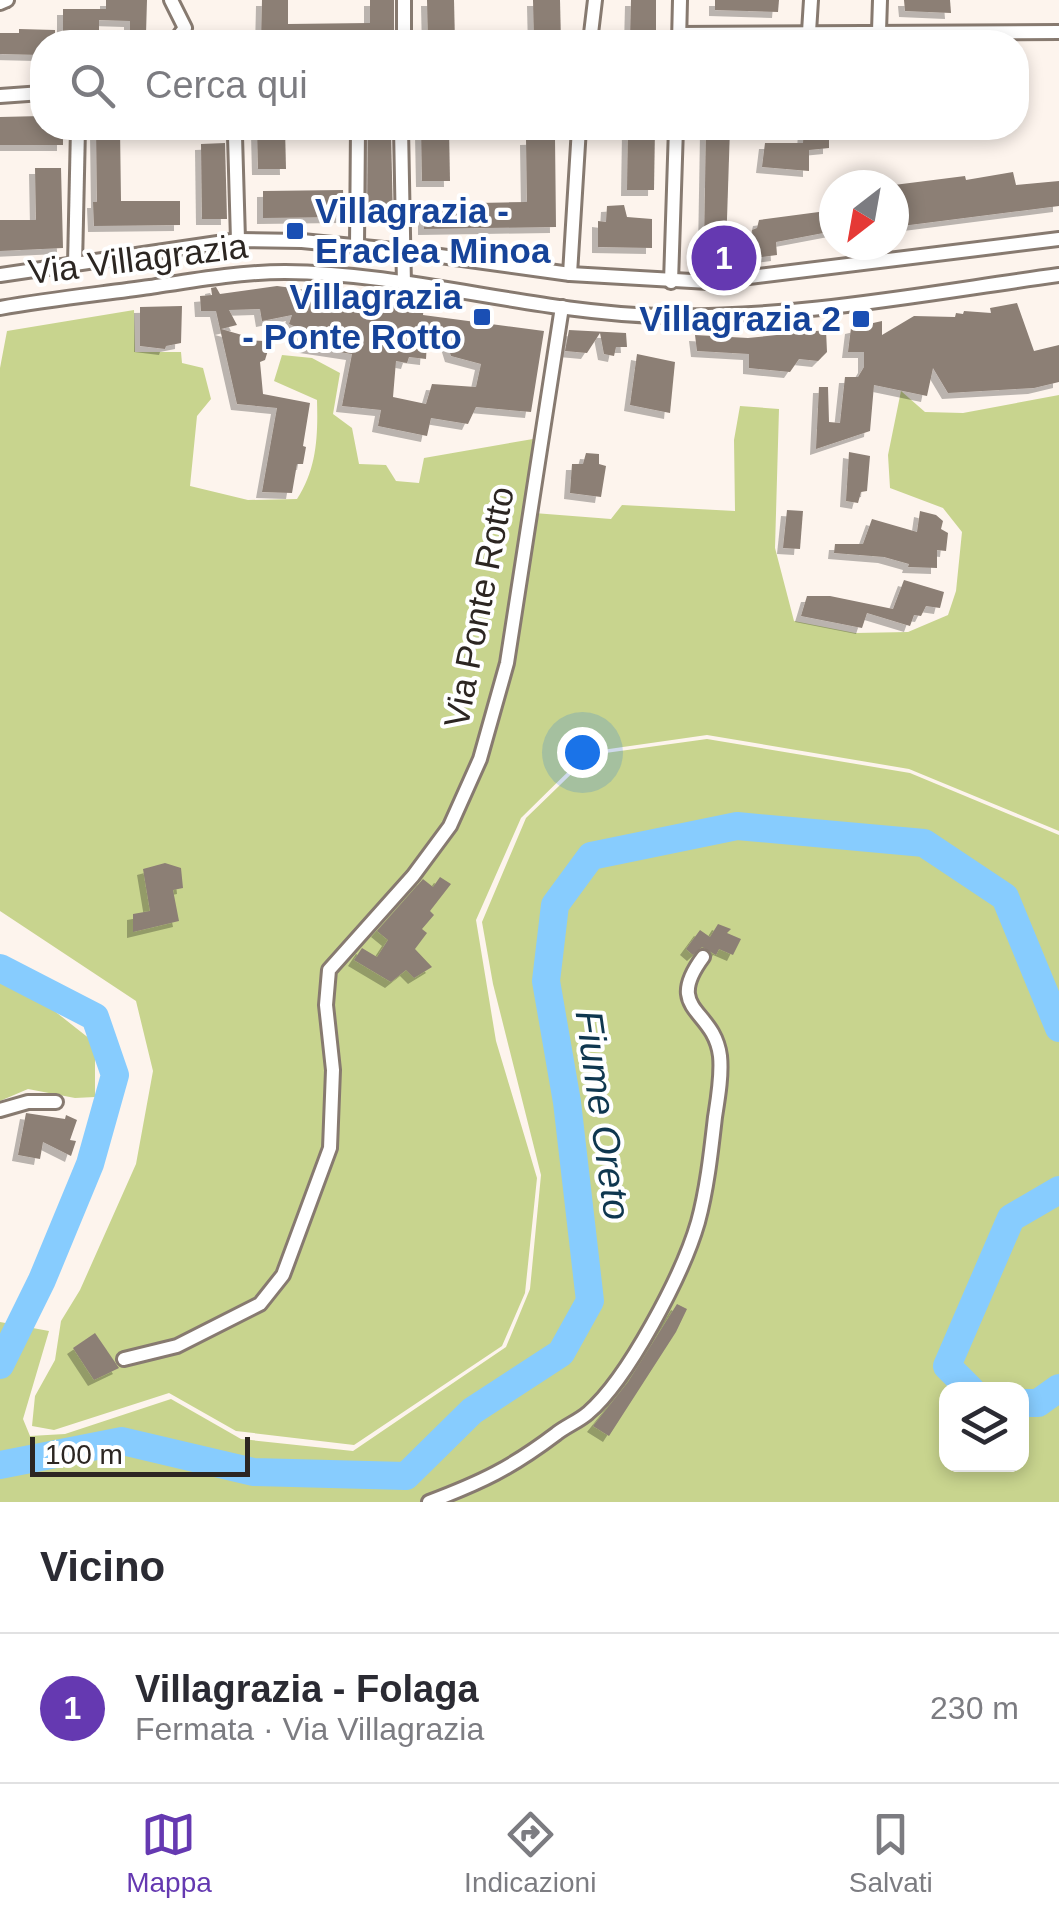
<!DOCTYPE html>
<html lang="it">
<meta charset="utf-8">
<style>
body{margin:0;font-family:Arial,sans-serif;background:#f7f7f7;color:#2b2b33}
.controls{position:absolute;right:30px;bottom:30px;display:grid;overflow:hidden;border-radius:20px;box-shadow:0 5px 15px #0003}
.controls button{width:90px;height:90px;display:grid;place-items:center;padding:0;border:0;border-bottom:2px solid #e1e1e2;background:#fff;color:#2b2b33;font:50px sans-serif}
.compass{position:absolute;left:819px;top:170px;width:90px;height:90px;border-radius:50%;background:#fff;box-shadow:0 5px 15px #0003;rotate:211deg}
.scale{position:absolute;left:30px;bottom:25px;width:220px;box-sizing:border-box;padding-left:10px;border:5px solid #2c2622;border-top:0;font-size:28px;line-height:35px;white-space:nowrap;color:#2c2622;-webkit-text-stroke:8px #fff;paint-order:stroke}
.you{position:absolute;left:582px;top:752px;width:35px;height:35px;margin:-25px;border:8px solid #fff;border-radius:50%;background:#1a73e8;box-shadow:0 0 0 15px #1a73e833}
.badge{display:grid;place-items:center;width:65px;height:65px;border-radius:50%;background:#6539b1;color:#fff;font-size:32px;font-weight:700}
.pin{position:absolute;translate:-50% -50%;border:5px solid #fff;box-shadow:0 2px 10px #0006}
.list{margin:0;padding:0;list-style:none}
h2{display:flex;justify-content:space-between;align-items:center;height:130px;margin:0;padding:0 40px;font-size:42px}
h2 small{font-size:32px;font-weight:400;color:#7c7c81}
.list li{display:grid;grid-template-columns:65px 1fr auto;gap:30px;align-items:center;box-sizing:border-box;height:150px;padding:0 40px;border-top:2px solid #e1e1e2}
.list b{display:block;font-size:38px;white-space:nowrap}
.list p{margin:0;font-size:32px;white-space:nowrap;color:#7c7c81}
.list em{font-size:32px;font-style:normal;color:#7c7c81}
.icon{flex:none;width:55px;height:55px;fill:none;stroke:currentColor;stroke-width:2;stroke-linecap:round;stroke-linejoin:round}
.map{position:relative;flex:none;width:1059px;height:1502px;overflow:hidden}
.search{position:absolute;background:#fff;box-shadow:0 5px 15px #0003;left:30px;right:30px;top:30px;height:110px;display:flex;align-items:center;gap:25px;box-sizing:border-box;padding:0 35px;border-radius:40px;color:#7c7c81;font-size:38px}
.sheet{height:280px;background:#fff}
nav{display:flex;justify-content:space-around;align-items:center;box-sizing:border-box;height:140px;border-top:2px solid #e1e1e2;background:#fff;font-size:28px;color:#7c7c81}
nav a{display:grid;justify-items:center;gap:5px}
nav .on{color:#6539b1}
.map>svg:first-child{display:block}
</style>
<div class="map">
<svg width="1059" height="1502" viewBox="0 0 1059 1502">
<defs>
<filter id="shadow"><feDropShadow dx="-6" dy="6" stdDeviation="0" flood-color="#0004"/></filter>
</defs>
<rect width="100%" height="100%" fill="#fdf4ed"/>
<g fill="#c8d48e" fill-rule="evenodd">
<path d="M134 310 135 352H181L182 363 203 368 211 399 197 416 190 486 248 500 297 499C317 468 318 436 317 400L274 381 282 355 312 358 340 373 333 414 352 428 359 464 386 465 396 481 419 483 424 458 533 439 527 500 534 513 611 519 622 505 735 511 734 440 740 406 779 409 775 548 794 621 855 633 908 632 948 615 956 591 962 532 943 508 890 488 888 455 901 391 925 412 963 413 1059 395V831L909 769 707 735 588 752 521 818 476 920 496 1041 537 1178 525 1293 502 1346 354 1445 236 1431 169 1393 54 1430 32 1426 35 1396 55 1360 61 1321 80 1290 136 1164 153 1071 136 1001 0 911V368L7 331Z"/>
<path d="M707 739 910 773 1059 835V1502H0V1322L49 1331 23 1419 30 1436 65 1434 171 1399 241 1439 353 1451 506 1347 530 1289 541 1175 493 984 482 922 526 818 591 755ZM946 1390H1022V1464H946Z"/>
<polygon points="0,978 38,998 95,1043 95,1097 75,1098 28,1089 0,1101"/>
</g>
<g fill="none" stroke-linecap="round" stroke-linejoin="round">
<g stroke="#87ccfe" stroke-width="28">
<polyline points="0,968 95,1017 115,1075 90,1164 42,1280 0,1365"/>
<polyline points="971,1390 947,1366 1011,1218 1059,1190"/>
<polyline points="1022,1403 1038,1403 1059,1388"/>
<polyline points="0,1465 122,1441 253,1472 406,1476 472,1411 561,1353 590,1301 567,1102 546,981 555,905 591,856 737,826 924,843 1005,897 1059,1028"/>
</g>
</g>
<g fill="#8c7f75" fill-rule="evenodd" filter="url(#shadow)">
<polygon points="106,0 147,0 146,34 130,33 130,21 99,20 99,34 63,34 63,9 106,9"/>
<polygon points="262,0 288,0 288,24 370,23 370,0 394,0 394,42 261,42"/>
<polygon points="427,0 454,0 455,42 428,42"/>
<polygon points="533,0 560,0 561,42 534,42"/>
<polygon points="631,0 656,0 656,41 630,39"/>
<polygon points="715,0 779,0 778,12 715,10"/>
<polygon points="904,0 950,0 951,13 905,11"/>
<polygon points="19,29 55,30 55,42 42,42 42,55 0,54 0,33 19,33"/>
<polygon points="42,116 42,128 63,128 63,145 0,145 0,117"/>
<polygon points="96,128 120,128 121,201 180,201 180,225 94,226 93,202 97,202"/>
<polygon points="257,128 285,128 286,169 258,169"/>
<polygon points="421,128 449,128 450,181 422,181"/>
<polygon points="628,128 655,128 654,190 627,190"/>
<polygon points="706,128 730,128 726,249 704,246"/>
<polygon points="804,128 829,128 829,148 809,150 809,171 762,167 765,143 803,143"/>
<polygon points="368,133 391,133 393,219 367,219"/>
<polygon points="555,138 556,227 424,229 424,204 527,202 526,139"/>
<polygon points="225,143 227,219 202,219 201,144"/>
<polygon points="35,168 61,168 63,248 0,251 0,220 36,220"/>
<polygon points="1013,172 1016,185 1059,181 1059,206 894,227 894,185 965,176 966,180"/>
<polygon points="343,190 344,217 263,218 263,191"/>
<polygon points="624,205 627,217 652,219 652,248 598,247 598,221 606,222 607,206"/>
<polygon points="834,210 834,231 776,242 777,255 748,259 748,246 753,244 752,230 757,228 759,220"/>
<path d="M277 286 407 303 424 306 423 315 544 331 531 412 476 407 468 424 431 418 427 436 378 426 381 410 342 406 352 354 299 346 301 329 289 324 292 315 262 321 260 309 229 310 237 325 221 329 242 335 245 340 264 341 269 347 265 360 260 362 263 394 310 403 303 446 306 447 303 464H297L292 493 262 492 277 408 237 404 216 311H201L200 296 212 295 211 288 216 287 220 294ZM427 342 447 343 451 356 481 364 476 387 432 384 426 404 393 397 396 361 407 363 409 357 426 359Z"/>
<polygon points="1017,303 1034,351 1059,345 1059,382 1034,388 948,393 933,368 927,396 874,385 870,431 816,449 819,387 828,387 829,422 840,423 845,377 858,377 864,367 864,352 848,352 851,328 882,321 882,335 914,316 955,317 956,313 963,314 964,311 991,313 990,308"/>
<polygon points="182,306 181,343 166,346 165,349 140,346 140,307"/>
<polygon points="569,330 626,333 627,347 616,347 614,356 604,354 600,333 587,353 565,351"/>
<polygon points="826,330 827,352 818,361 799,359 790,372 749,368 749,354 697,351 695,335 748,338"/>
<polygon points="637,354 675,362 670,413 630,405"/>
<polygon points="849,452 870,456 867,491 861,492 858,503 846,501"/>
<polygon points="586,453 599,454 599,464 606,466 601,497 570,493 572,464 583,464"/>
<polygon points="787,510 803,511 800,549 783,548"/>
<polygon points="920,511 936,515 943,521 941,529 948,533 946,551 937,550 937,568 908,567 909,564 884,557 834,553 835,544 863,544 872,519 917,532"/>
<polygon points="904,580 944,592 940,608 926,606 921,616 914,615 910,626 867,613 862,628 801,616 807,596 830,596 893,609"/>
<polygon points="165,863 181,868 183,888 173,890 179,921 133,932 133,914 150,911 143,869"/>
<polygon points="440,877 451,884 430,911 434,915 422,929 427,933 415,949 432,967 414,978 406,970 391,982 354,960 362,948 377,957 388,940 377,931 423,879 433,887"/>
<polygon points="718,924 731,929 727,933 741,939 733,955 719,949 716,955 702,947 693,955 686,949 700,930 710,937"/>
<polygon points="26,1113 65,1119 66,1115 77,1120 70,1140 76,1141 71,1156 43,1142 40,1159 18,1155"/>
<polygon points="677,1304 687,1309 676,1332 609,1436 593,1426 628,1382"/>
<polygon points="95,1333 119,1368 94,1380 73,1348"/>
</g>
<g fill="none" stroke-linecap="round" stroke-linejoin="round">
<g stroke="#877a70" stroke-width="18">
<g id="minor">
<polyline points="404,0 404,42"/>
<polyline points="0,3 7,0"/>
<polyline points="879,31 880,0"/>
<polyline points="809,32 811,0"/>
<polyline points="679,34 1059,32"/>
<polyline points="168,42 178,37 185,28 171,0"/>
<polyline points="590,42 595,0"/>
<polyline points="679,42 680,0"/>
<polyline points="0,96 42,93"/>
<polyline points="401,128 404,285"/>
<polyline points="235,136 238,240"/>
<polyline points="357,246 358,128"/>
<polyline points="75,265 78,128"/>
<polyline points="570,274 579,128"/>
<polyline points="0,275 238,240 302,241 404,251 570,274 709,282 1059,239"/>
<polyline points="671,282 676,128"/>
<path d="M0 308C50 299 100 294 150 287 195 280 240 272 285 272 411 273 535 313 661 316 795 319 927 293 1059 275"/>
<polyline points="0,1110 28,1102 56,1102"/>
<polyline points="124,1359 177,1346 260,1304 283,1275 330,1148 333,1070 326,1005 329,970 413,876 450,826 480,759 507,663 562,307"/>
<path d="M429 1502C482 1482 511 1468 556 1434 566 1426 579 1421 588 1413 628 1379 683 1274 698 1222 707 1189 711 1152 715 1117 718 1098 722 1075 720 1056 714 1008 663 1011 703 957"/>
</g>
</g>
<use href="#minor" stroke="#fff" stroke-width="12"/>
</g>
<g fill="#1a4fb4" stroke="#fff" stroke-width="4">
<rect x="285" y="221" width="20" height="20" rx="5"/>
<rect x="472" y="307" width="20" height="20" rx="5"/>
<rect x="851" y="309" width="20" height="20" rx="5"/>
</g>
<g text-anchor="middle" stroke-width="8" stroke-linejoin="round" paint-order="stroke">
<g font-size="35" font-weight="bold" fill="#164399" stroke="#fff" text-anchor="end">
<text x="315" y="223" text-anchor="start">Villagrazia -<tspan x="315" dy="40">Eraclea Minoa</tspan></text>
<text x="462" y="309">Villagrazia<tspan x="462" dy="40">- Ponte Rotto</tspan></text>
<text x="841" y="331">Villagrazia 2</text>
</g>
<g font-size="35" fill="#2c2622" stroke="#fff">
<text transform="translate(138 259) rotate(-7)" y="12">Via Villagrazia</text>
<text transform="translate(479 607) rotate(-79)" y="12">Via Ponte Rotto</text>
</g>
<g font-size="38" font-style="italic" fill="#0f374f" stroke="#fff">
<text transform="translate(603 1115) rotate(82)" y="13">Fiume Oreto</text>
</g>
</g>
</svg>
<div class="controls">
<button><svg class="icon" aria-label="layers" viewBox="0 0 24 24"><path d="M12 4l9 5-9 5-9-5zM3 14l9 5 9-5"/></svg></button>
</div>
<svg class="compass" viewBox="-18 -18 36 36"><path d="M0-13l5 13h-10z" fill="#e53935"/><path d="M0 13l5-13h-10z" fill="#7c7c81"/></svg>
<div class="scale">100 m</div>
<div class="you"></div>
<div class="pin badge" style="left:724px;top:258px">1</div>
<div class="search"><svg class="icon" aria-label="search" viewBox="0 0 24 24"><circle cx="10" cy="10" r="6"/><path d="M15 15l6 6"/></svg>Cerca qui</div>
</div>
<section class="sheet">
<h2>Vicino<small></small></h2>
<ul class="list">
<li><span class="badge">1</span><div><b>Villagrazia - Folaga</b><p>Fermata · Via Villagrazia</p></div><em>230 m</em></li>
</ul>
</section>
<nav>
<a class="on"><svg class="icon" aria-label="map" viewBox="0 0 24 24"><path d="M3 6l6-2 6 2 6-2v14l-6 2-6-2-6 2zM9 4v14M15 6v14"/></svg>Mappa</a>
<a><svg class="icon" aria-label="directions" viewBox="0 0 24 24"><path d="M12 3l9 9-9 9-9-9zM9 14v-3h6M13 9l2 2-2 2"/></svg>Indicazioni</a>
<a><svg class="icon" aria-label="saved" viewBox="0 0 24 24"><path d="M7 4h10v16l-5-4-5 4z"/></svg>Salvati</a>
</nav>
